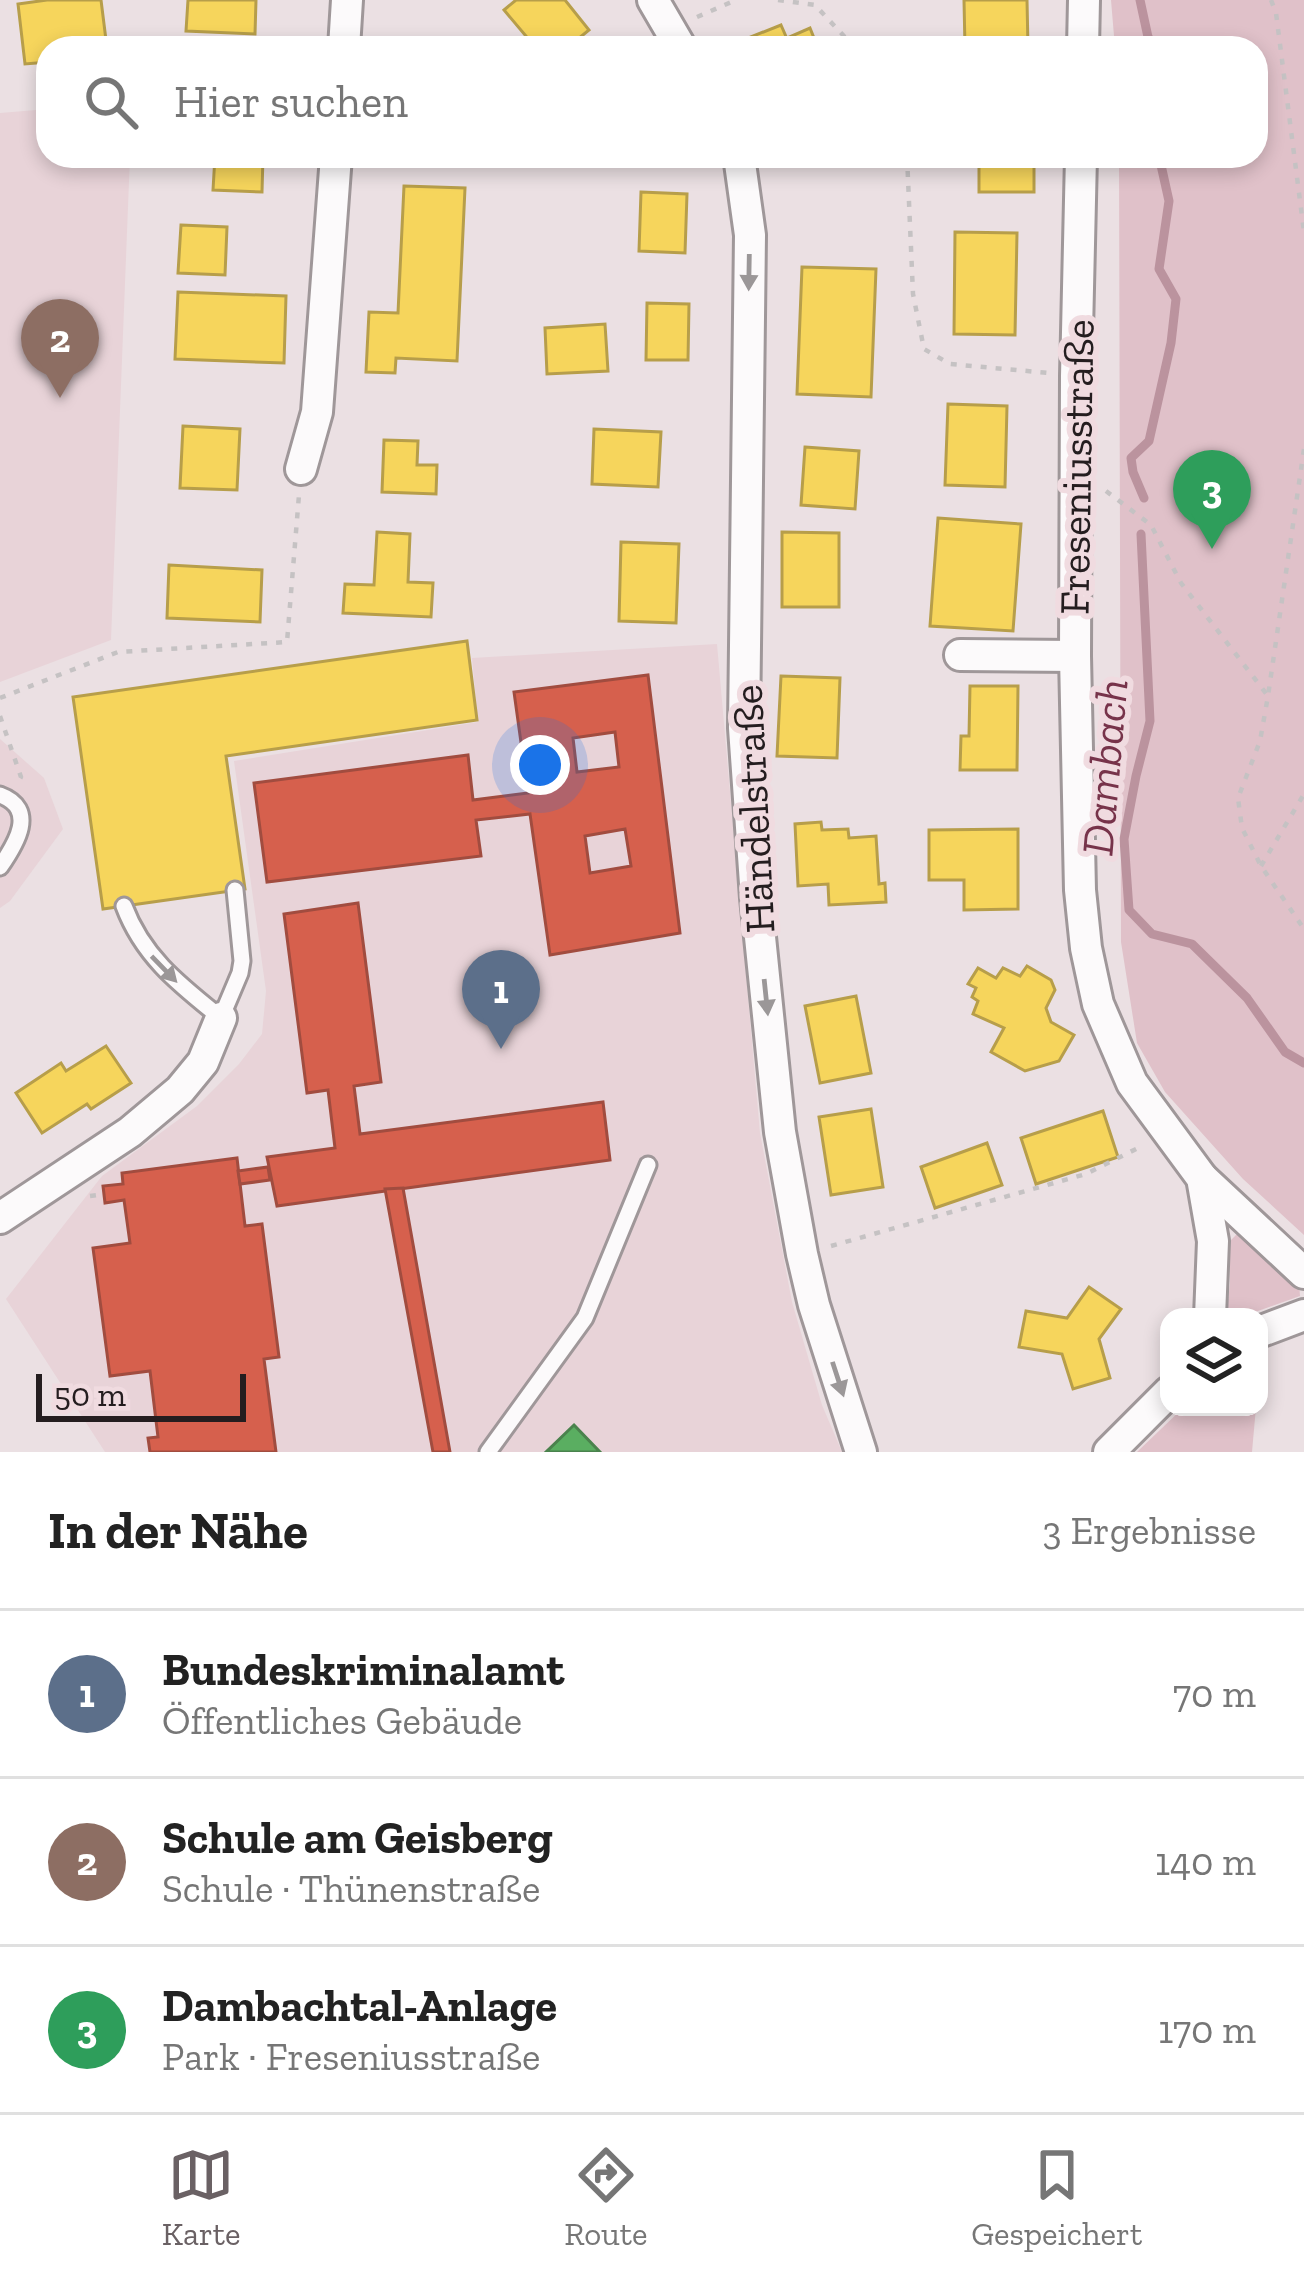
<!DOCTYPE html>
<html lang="de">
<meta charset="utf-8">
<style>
body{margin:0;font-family:"Zilla Slab",serif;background:#f2f2f2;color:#222}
.controls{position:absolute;right:36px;bottom:36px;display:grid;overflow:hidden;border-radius:24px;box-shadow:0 6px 18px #0003}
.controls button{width:108px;height:108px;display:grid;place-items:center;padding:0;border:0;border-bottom:3px solid #e0e0e0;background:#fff;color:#222;font:60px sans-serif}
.scale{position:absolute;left:36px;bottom:30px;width:210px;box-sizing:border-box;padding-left:12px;border:6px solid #241d1f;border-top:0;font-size:33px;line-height:42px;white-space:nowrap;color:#241d1f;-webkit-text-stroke:9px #f0dbe0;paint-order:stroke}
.you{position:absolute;left:540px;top:765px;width:42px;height:42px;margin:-30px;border:9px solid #fff;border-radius:50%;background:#1a73e8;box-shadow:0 0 0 18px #1a73e833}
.badge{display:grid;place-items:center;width:78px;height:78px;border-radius:50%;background:#6a6164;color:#fff;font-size:39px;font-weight:700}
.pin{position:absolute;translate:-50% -99px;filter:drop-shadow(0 3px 6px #0008)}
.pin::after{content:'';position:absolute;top:63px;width:42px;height:36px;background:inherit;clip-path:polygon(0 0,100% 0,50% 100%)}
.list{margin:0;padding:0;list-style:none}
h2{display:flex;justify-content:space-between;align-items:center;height:156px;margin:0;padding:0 48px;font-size:51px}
h2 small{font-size:39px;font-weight:400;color:#767676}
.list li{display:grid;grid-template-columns:78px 1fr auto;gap:36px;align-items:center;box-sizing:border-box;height:168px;padding:0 48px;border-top:3px solid #e0e0e0}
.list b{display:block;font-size:45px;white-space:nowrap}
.list p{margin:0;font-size:39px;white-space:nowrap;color:#767676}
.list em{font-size:39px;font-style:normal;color:#767676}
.icon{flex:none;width:66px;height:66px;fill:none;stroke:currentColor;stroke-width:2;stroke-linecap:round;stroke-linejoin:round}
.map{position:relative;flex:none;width:1304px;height:1452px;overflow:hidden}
.search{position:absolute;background:#fff;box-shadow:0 6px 18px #0003;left:36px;right:36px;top:36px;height:132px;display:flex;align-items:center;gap:30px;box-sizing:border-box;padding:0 42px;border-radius:36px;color:#767676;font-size:45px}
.sheet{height:660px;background:#fff}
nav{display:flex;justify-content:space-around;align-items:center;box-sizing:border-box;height:168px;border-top:3px solid #e0e0e0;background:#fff;font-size:33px;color:#767676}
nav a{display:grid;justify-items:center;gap:6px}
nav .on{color:#6a6164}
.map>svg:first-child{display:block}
</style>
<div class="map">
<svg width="1304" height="1452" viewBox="0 0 1304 1452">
<rect width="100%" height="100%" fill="#ebe0e3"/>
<g fill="#e8d3d8">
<polygon points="48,109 48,156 130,156 111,640 0,682 0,113"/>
<polygon points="717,644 760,1133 792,1302 822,1405 842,1452 105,1452 6,1299 102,1176 197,1106 239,1064 262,1034 266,991 234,761 478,722 472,658"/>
<polygon points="0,739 44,778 63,829 10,901 0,908"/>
</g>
<g fill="#e0c1c9">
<polygon points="1111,0 1304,0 1304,1235 1243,1179 1165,1092 1137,1043 1121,942 1119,156 1256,156 1256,48 1115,48"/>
<polygon points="1236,1235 1240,1235 1257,1253 1299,1283 1300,1296 1241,1317 1226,1317 1230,1284 1229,1242"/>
<polygon points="1184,1407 1256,1407 1252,1452 1137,1452"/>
</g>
<g fill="#f6d55c" stroke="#b79e4a" stroke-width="3">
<polygon points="47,0 101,0 107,48 48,48 48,62 25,64 18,4"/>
<polygon points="188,0 256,0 255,34 186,31"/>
<polygon points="516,0 565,0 589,30 567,48 536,48 504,10"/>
<polygon points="964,0 1027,0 1028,48 965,48"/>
<polygon points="781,25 791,48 729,48 728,46"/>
<polygon points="810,28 818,48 791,48 787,38"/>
<polygon points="215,156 263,156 262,192 213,190"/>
<rect x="979" y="156" width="55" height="36"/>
<polygon points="404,186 465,188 457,361 396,358 395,373 366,372 369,312 398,313"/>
<polygon points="641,192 687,194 685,253 639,251"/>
<polygon points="181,225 227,227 225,275 178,273"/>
<polygon points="955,232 1017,233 1015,335 954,334"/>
<polygon points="802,267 876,269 871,397 797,394"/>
<polygon points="178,292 286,296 284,363 175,359"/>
<polygon points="647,303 689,304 688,360 646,360"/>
<polygon points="605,324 608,371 547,374 545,328"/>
<polygon points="948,404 1007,406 1005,487 945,485"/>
<polygon points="183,426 240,429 237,490 180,488"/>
<polygon points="594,429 661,432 658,487 592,484"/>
<polygon points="384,440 418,441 417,465 437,465 436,494 382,492"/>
<polygon points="805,447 859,451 855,509 801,505"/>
<polygon points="938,518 1021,524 1013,631 930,626"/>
<polygon points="377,532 410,534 408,582 433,583 431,617 343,613 345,584 374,585"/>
<polygon points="782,532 839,533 839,607 782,607"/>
<polygon points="621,542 679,544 676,623 619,621"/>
<polygon points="169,565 262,570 260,622 167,618"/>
<polygon points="467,641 477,720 226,756 245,889 103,909 73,697"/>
<polygon points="781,676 840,678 837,758 777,756"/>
<polygon points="970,686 1018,686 1017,770 960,770 961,736 969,736"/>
<polygon points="821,822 822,830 848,829 849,838 876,836 879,884 885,883 886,902 829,905 828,884 798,886 795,824"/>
<polygon points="1018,829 1018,909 964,910 964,880 929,880 929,830"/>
<polygon points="1027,966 1051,980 1055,990 1046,1008 1051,1022 1074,1035 1059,1061 1025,1071 991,1052 1004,1028 973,1014 978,1001 972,997 976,988 968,984 978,968 996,978 1003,968 1020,976"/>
<polygon points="856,996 871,1073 820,1083 805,1006"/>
<polygon points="106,1046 131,1083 91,1109 87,1104 42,1133 16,1093 61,1063 66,1071"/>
<polygon points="871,1109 883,1187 831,1195 819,1117"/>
<polygon points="1103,1111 1118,1157 1036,1184 1021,1138"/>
<polygon points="987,1143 1002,1185 935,1208 921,1167"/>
<polygon points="1089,1287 1121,1309 1099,1339 1110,1378 1073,1389 1062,1354 1019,1347 1026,1311 1067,1318"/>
</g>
<g fill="#d6604d" stroke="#a14c3f" stroke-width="3" fill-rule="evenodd">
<path d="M648 675 680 933 550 955 530 814 476 820 481 856 267 882 254 783 468 755 473 800 528 793 514 692ZM615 732 619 767 577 772 573 738ZM625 829 631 866 590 873 585 836Z"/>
<polygon points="358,903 381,1082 354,1086 360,1134 603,1102 610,1160 277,1206 267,1157 335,1148 328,1090 307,1093 284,914"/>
<polygon points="237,1158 245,1226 262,1224 279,1357 264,1359 276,1452 150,1452 148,1438 158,1437 150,1371 110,1376 93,1248 130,1243 124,1200 105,1203 103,1186 123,1184 122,1173"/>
<polygon points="268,1167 270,1180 240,1184 238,1171"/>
<polygon points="403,1188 450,1452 433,1452 385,1189"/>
</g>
<polygon fill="#5aae61" stroke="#4a824d" stroke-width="3" points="574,1425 600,1452 546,1452"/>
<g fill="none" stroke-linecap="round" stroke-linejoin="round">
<g stroke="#bb939e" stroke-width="9">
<polyline points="1140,0 1148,37 1157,48"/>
<polyline points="1144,498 1133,472 1131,458 1149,441 1171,343 1176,299 1159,269 1169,201 1159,156"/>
<polyline points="1141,534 1150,721 1136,776 1124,839 1129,910 1152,934 1192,944 1247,998 1285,1052 1304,1063"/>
</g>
<g stroke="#9f9799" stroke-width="21">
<g id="service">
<path d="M0 795C38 809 16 844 0 867"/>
<path d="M124 906C143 957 180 985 221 1018L240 973 242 961 235 890"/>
<polyline points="488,1452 585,1318 648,1165"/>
</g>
</g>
<g stroke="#9f9799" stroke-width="36">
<g id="minor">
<polyline points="653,0 681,48"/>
<polyline points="344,48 347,0"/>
<polyline points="1083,48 1084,0"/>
<polyline points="739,156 750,235 744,728 756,898 780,1132 802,1254 814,1305 861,1452"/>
<polyline points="1081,156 1076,376 1075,656 1080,890 1086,948 1098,1004 1132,1083 1202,1178 1213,1241 1210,1317"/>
<polyline points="301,469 317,412 336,156"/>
<polyline points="960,655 1075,656"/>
<polyline points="1202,1178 1304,1273"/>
<polyline points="0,1218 130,1132 180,1090 203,1062 221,1018"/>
<polyline points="1259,1332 1304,1315"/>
<polyline points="1109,1452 1169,1392"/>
</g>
</g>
<g stroke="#c5c2c3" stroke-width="4.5" stroke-dasharray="6 9" stroke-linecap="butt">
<polyline points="778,0 815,5 855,48"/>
<polyline points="1271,0 1276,13 1304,232"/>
<polyline points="697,17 736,0"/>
<polyline points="907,156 913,294 924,349 950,364 1049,373"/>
<polyline points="1304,449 1268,696 1260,741 1238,798 1242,828 1261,866 1304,929"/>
<polyline points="1106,491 1151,525 1181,583 1268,696"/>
<polyline points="0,698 118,652 287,642 299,495"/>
<polyline points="0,716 21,777 18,782"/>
<polyline points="1261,866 1304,794"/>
<polyline points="90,1196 104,1194"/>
<polyline points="831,1246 1086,1174 1144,1145"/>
</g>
<use href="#service" stroke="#fcfafb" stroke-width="15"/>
<use href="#minor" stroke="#fcfafb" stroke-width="30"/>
</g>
<defs><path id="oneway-solid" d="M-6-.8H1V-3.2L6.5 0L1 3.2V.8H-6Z" transform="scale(3)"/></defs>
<g fill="#9b9798">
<use href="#oneway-solid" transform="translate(749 272) rotate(91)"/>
<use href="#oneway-solid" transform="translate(164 969) rotate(46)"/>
<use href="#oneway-solid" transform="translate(766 997) rotate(84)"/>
<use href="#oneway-solid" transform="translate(838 1379) rotate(72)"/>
</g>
<g text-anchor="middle" stroke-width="12" stroke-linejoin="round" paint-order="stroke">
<g font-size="42" fill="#241d1f" stroke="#f0dbe0">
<text transform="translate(1076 467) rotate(-89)" y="15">Freseniusstraße</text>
<text transform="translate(753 809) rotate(-93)" y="15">Händelstraße</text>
</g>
<g font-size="45" font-style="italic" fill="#77334a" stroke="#f0dbe0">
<text transform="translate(1104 767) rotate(-85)" y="16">Dambach</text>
</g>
</g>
</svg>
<div class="controls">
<button><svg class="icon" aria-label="layers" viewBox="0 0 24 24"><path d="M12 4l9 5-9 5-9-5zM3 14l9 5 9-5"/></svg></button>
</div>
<div class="scale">50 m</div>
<div class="you"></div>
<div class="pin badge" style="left:501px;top:1049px;background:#5c6f8a">1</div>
<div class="pin badge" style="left:60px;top:398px;background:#8d6e63">2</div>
<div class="pin badge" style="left:1212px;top:549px;background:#2e9e5b">3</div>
<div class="search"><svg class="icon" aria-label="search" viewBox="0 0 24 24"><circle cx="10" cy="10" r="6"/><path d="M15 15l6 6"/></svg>Hier suchen</div>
</div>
<section class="sheet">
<h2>In der Nähe<small>3 Ergebnisse</small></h2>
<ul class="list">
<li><span class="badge" style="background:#5c6f8a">1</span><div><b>Bundeskriminalamt</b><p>Öffentliches Gebäude</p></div><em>70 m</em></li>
<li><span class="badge" style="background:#8d6e63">2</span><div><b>Schule am Geisberg</b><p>Schule · Thünenstraße</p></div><em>140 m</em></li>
<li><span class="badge" style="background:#2e9e5b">3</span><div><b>Dambachtal-Anlage</b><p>Park · Freseniusstraße</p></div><em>170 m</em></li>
</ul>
</section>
<nav>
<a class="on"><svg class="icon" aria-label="map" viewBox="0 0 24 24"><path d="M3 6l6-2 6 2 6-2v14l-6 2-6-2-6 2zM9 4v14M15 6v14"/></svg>Karte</a>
<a><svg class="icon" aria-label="directions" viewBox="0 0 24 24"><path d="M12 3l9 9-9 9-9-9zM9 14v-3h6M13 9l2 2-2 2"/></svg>Route</a>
<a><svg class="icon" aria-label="saved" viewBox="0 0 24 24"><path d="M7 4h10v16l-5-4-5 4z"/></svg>Gespeichert</a>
</nav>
